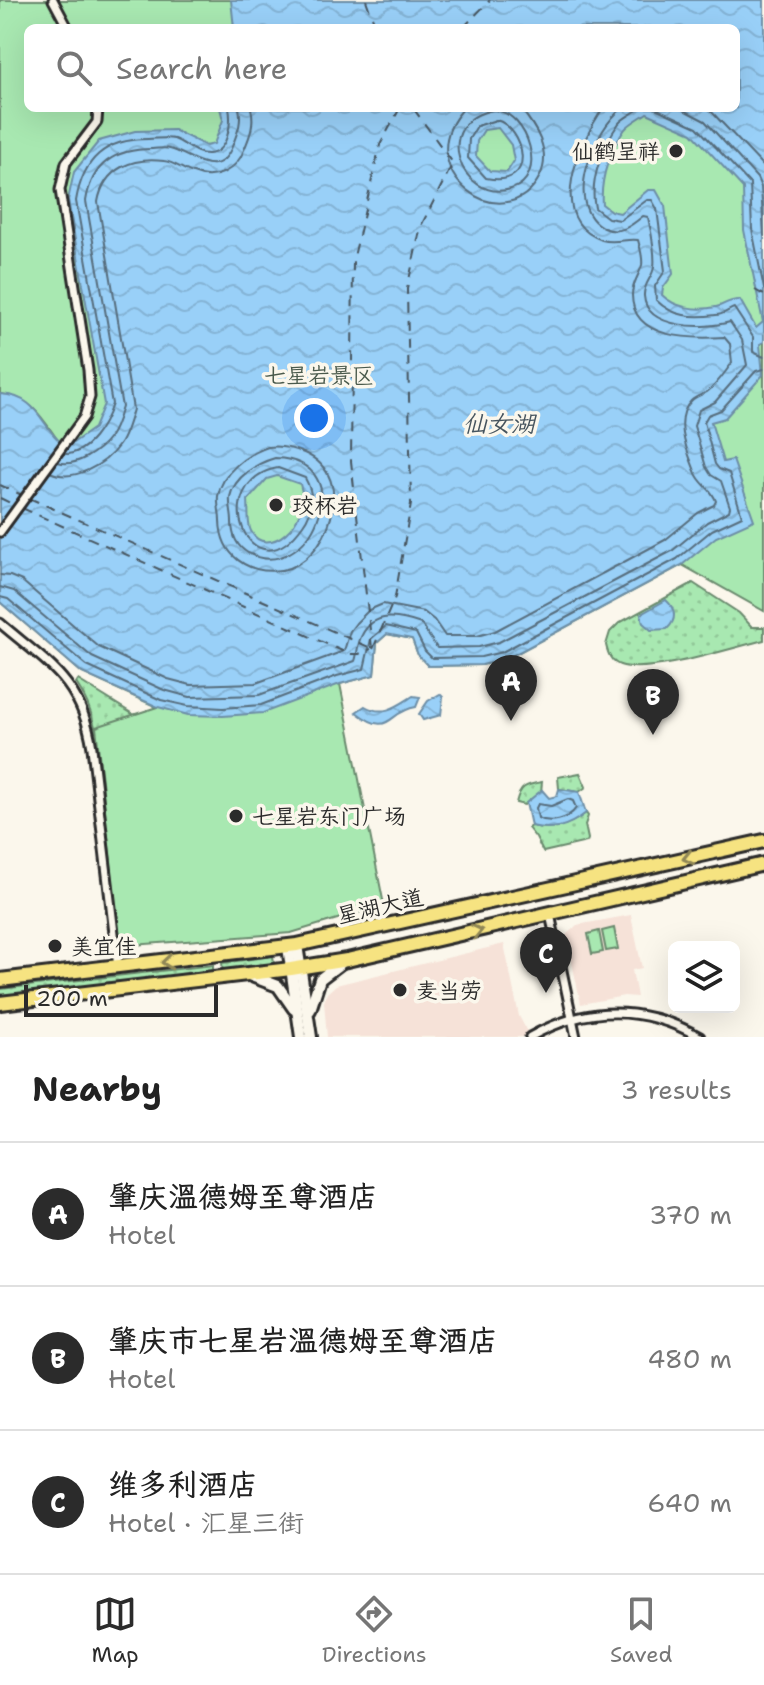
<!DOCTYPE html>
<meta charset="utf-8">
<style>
body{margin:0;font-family:"Shantell Sans","LXGW WenKai TC",sans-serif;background:#f2f2f2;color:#222}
.controls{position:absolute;right:24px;bottom:24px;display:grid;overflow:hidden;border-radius:12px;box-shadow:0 8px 32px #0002}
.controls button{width:72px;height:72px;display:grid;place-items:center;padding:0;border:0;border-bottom:2px solid #e0e0e0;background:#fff;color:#222;font:40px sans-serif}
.scale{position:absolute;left:24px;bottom:20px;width:194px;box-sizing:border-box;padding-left:8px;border:4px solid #2b2b2b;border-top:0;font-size:22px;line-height:28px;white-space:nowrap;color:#2b2b2b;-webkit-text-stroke:6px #fbf7ec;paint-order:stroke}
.you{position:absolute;left:314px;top:418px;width:28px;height:28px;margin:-20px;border:6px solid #fff;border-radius:50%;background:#1a73e8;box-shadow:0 0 0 12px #1a73e833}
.badge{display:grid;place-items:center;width:52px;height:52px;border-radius:50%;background:#2b2b2b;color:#fff;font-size:26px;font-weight:700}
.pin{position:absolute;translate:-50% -66px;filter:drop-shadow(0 2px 4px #0008)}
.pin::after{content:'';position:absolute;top:42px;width:28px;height:24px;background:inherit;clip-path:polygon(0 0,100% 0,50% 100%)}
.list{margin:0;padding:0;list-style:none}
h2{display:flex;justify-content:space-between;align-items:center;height:104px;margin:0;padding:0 32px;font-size:34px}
h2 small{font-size:26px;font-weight:400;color:#767676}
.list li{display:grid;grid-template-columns:52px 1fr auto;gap:24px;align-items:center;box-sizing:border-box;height:144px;padding:0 32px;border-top:2px solid #e0e0e0}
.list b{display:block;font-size:30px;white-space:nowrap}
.list p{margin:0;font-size:26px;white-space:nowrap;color:#767676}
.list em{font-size:26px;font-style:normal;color:#767676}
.icon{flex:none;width:44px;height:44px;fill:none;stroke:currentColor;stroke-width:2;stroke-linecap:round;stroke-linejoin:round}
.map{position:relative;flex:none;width:764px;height:1037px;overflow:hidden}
.search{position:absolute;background:#fff;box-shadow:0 8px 32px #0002;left:24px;right:24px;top:24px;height:88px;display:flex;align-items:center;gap:20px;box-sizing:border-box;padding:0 28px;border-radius:12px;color:#767676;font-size:30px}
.sheet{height:536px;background:#fff}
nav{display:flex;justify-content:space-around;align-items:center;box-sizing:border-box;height:112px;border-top:2px solid #e0e0e0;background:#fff;font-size:22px;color:#767676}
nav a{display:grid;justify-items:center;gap:4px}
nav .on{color:#2b2b2b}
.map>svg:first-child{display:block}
</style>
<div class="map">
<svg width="764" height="1037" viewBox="0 0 764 1037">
<defs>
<pattern id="grass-dots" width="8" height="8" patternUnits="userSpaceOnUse" patternTransform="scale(2)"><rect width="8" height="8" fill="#a8e8b1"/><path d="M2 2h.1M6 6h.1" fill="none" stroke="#91c798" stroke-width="1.8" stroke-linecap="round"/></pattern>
<pattern id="water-waves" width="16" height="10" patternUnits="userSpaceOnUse" patternTransform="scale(2)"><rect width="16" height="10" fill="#99d0f8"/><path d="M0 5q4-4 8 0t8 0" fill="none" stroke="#84b3d5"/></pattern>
</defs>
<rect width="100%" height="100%" fill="#fbf7ec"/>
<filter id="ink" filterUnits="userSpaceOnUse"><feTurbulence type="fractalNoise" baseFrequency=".0125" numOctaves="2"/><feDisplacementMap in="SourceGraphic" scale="16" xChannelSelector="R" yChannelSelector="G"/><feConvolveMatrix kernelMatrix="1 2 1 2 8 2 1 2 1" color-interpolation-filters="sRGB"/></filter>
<g filter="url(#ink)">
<g fill="#f6e2d8">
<polygon points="631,915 642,968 632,970 637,997 624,996 581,1004 566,935 577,925"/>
<polygon points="504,944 519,1016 528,1033 523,1037 327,1037 324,1002 327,993 336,985"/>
</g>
<g fill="url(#grass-dots)" stroke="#6a8a6e" stroke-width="2">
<path d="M693 583 739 613 752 627H764V640C731 648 649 675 620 665 611 662 608 654 606 645L610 632 619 623Z"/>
<path d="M78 680 139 718 104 792C99 753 99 716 76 683Z"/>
<polygon points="580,773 586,787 579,792 559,789 558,777"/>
<path d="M542 782 541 792 524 805 516 803C520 786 525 785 542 782Z"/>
<path d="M586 813 588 816 585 825 588 839 587 842 543 852 536 838 528 828 531 826C552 831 569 826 586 813Z"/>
<polygon points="273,956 274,964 223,971 222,963"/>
<polygon points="213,965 213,970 181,974 155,981 0,997 0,989"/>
</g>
<g fill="#a8e8b1" stroke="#6a8a6e" stroke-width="2" fill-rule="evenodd">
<path d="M0 0H764V611L682 565 506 659 482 665 428 666 418 655 412 639 387 634 377 643 374 675 340 684 384 905 291 933 120 946 96 727 157 707 82 673 0 602 59 442C43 419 31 396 0 394ZM28 28H736V108H28Z"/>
<polygon points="614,928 618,949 606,951 602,931"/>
<polygon points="599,931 603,952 592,954 588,934"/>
</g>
<g fill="url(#water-waves)" stroke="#6d8ea6" stroke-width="2" fill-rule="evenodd">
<path d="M231 0H764V342L760 344 763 375 725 418 711 422 723 462 733 460 754 520 716 537 682 565 506 659 482 665 428 666 418 655 412 639 387 634 377 643 374 675 340 684 263 713 223 716 188 715 158 707 82 673 0 602V394C41 396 40 429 67 447L94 428 104 404 68 200 74 172 99 141 135 131 174 130 206 146 214 144 223 120 220 108H736V28H234ZM647 113 692 133 743 188 744 230 763 322 756 328 740 300C726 300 726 305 716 307 697 311 675 308 662 295L663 288 673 274 665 206 656 190H648L620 213 611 211 602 204C600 178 610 150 625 129 630 123 640 118 647 113ZM498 128 511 145 514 161 507 172 490 171 476 156 477 141 484 130ZM277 476 300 484C313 524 265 560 251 531 247 524 249 509 248 500L267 479Z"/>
<path d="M666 600C676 609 677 620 667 629L651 630 643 623 641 614Z"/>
<polygon points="440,694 443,697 441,715 423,720 419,714 428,701"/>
<path d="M413 696 420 697 416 707C386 712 391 739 356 712L365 706C384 717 397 706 413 696Z"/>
<path d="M559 789 579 792 586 813C568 827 553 831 531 826L526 803 542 790 549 798 557 796Z"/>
</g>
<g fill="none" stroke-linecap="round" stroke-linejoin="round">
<g stroke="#576d7d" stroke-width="2">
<path d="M464 108C406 170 505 243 540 176 552 151 535 126 520 108"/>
<path d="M640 108C634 113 624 117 619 123 603 145 589 181 595 208L608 218 620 220 647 200H652L657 209 665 271 655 286 656 300C673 317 693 318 716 315 723 315 728 310 734 308L753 337V352L764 357"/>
<polyline points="655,108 697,127 750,184 752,229 764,289"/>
<polyline points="680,108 705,121 757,178 761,187 764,236"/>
<polyline points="708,108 764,167"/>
<path d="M494 110C528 112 549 179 511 189 460 204 430 120 494 110Z"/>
<path d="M496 120C524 127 540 189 486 178L468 158 469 139 477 126Z"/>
<path d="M268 447C281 445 292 448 304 453 360 477 327 563 282 570 247 575 221 555 220 521 220 513 217 504 218 496 222 472 247 454 268 447Z"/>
<path d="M64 454C88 455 105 425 112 404L76 201C83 159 105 139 148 139 156 139 166 137 174 139 185 143 196 155 208 154 228 153 232 123 229 108"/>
<path d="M275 458C364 461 309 586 248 553 236 546 232 535 232 522 232 514 229 505 230 497 234 477 257 463 275 458Z"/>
<path d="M58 462C74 468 99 452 109 438 115 430 119 417 122 407L86 201C92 164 114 149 152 149 157 149 165 147 170 149 193 155 219 183 233 144 238 131 242 122 239 108"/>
<path d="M278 468 305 478C314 494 314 510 303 525 250 600 205 481 278 468Z"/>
<path d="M50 472C73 483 105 465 119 445 126 435 130 420 133 409L98 202C104 168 132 157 164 161 174 162 183 170 193 173 214 182 236 171 244 150 250 136 255 124 251 108"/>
<path d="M0 575 10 576 22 581 99 647 168 679 191 685 256 683 344 651 350 631 356 623 369 610 383 604 424 612 434 620 445 636H477L495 631 665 540 698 513 714 505 716 501C711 487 700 485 695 471 687 451 673 419 691 401 696 396 702 395 707 392 717 385 725 372 732 363L730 344 724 337C693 339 632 340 632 295 632 283 639 276 642 265 643 259 640 247 638 240 627 238 615 244 602 240 544 219 580 142 603 108"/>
<path d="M0 587 14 591 92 657 164 690 190 697 259 695 355 661C358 653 357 643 362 635 374 611 399 616 421 624L437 648 479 647 499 642 672 551 707 522 729 511 730 507 721 481 711 475 706 467 694 426 699 410 715 402 747 365 742 340 730 322C707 329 646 330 644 296 643 284 653 277 654 267 656 252 651 232 648 217L643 216C631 226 620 235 604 228 561 207 595 127 623 108"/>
<polyline points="0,597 8,599 87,666 161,700 188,706 223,708 261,705 337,676 364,669 371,639 386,626 416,633 425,651 432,658 481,657 502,652 677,559 712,530 742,516 729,473 719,469 715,464 704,422 708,415 721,410 756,371 764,369"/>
<path d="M568 799 573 801 576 808C568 820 550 824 538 818L536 808 538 804 551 806Z"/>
</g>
<g stroke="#46545e" stroke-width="2" stroke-dasharray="10 8" stroke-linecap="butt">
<polyline points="366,0 376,28"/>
<polyline points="463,28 490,0"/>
<polyline points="755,290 764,295"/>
<polyline points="0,485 24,496"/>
<polyline points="0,498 16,506"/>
<polyline points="29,498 371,648"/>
<polyline points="22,508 349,654 359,654 371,649"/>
<polyline points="372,648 351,461 353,261 380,145 400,108"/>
<polyline points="373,649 395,597 411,504 407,289 421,226 453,163 413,108"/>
</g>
<g stroke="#2b2b2b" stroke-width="13">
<g id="street">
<polyline points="53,0 68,28"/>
<polyline points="0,532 84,417 90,397 88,370 60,190 66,163 97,122 98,108"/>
<path d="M0 623C48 664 82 681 92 748L118 967"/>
<polyline points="550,914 576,1037"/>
<path d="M530 1037C586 1005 644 1005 700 1037"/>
</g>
</g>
<g stroke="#2b2b2b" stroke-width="16">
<g id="secondary">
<polyline points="297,945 311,1037"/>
<polyline points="288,947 301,1037"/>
<polyline points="249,975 278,986 294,1009"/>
<polyline points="310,1010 320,979 341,963"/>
</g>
</g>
<g stroke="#2b2b2b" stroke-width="18">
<g id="primary">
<polyline points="0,980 297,945 764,841"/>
<polyline points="0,1003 291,969 347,960 764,864"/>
</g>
</g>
<use href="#street" stroke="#fbf7ec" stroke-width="7"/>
<use href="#secondary" stroke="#fbf7ec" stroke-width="10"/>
<use href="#primary" stroke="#f6e381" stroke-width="12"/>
</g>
<defs><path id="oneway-chevron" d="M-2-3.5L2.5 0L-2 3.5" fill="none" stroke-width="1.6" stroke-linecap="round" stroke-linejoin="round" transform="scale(2)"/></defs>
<g stroke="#908756">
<use href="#oneway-chevron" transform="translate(688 858) rotate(167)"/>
<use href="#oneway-chevron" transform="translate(477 931) rotate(-13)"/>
<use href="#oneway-chevron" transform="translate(167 962) rotate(174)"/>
</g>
</g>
<g fill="#2b2b2b" stroke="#fbf7ec" stroke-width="3">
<circle cx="676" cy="151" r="8"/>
<circle cx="276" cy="505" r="8"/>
<circle cx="236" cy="816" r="8"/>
<circle cx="55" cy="946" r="8"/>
<circle cx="400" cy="990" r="8"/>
</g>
<g text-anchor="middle" stroke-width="7" stroke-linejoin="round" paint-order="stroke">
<g font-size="22" fill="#2b2b2b" stroke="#fbf7ec" text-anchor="start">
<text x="660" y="159" text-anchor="end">仙鹤呈祥</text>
<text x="292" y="513">珓杯岩</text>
<text x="252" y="824">七星岩东门广场</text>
<text x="71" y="954">美宜佳</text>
<text x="416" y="998">麦当劳</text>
</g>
<g font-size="22" fill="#4a5a4c" stroke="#fbf7ec">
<text x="319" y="383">七星岩景区</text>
</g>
<g font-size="22" fill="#2b2b2b" stroke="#fbf7ec">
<text transform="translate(380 906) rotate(-13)" y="8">星湖大道</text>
</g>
<g font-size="24" font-style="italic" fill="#46545e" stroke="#fbf7ec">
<text x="499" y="432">仙女湖</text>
</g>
</g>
</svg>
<div class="controls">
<button><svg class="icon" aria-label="layers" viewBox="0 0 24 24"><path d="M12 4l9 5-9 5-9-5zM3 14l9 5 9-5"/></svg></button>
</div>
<div class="scale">200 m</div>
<div class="you"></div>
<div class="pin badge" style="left:511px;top:721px">A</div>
<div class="pin badge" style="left:653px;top:735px">B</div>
<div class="pin badge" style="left:546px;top:993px">C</div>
<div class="search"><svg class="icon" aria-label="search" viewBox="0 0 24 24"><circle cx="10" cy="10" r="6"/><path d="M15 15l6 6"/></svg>Search here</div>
</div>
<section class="sheet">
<h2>Nearby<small>3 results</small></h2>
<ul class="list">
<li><span class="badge">A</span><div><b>肇庆温德姆至尊酒店</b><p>Hotel</p></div><em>370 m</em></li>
<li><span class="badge">B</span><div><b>肇庆市七星岩温德姆至尊酒店</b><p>Hotel</p></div><em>480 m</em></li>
<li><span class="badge">C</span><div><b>维多利酒店</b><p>Hotel · 汇星三街</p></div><em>640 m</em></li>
</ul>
</section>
<nav>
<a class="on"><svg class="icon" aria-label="map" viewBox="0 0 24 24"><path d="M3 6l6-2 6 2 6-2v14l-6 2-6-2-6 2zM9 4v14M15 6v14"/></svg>Map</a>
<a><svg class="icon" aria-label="directions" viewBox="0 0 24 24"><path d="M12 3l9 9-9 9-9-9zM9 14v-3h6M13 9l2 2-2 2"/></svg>Directions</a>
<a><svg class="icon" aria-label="saved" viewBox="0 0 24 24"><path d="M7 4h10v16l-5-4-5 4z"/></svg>Saved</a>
</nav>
